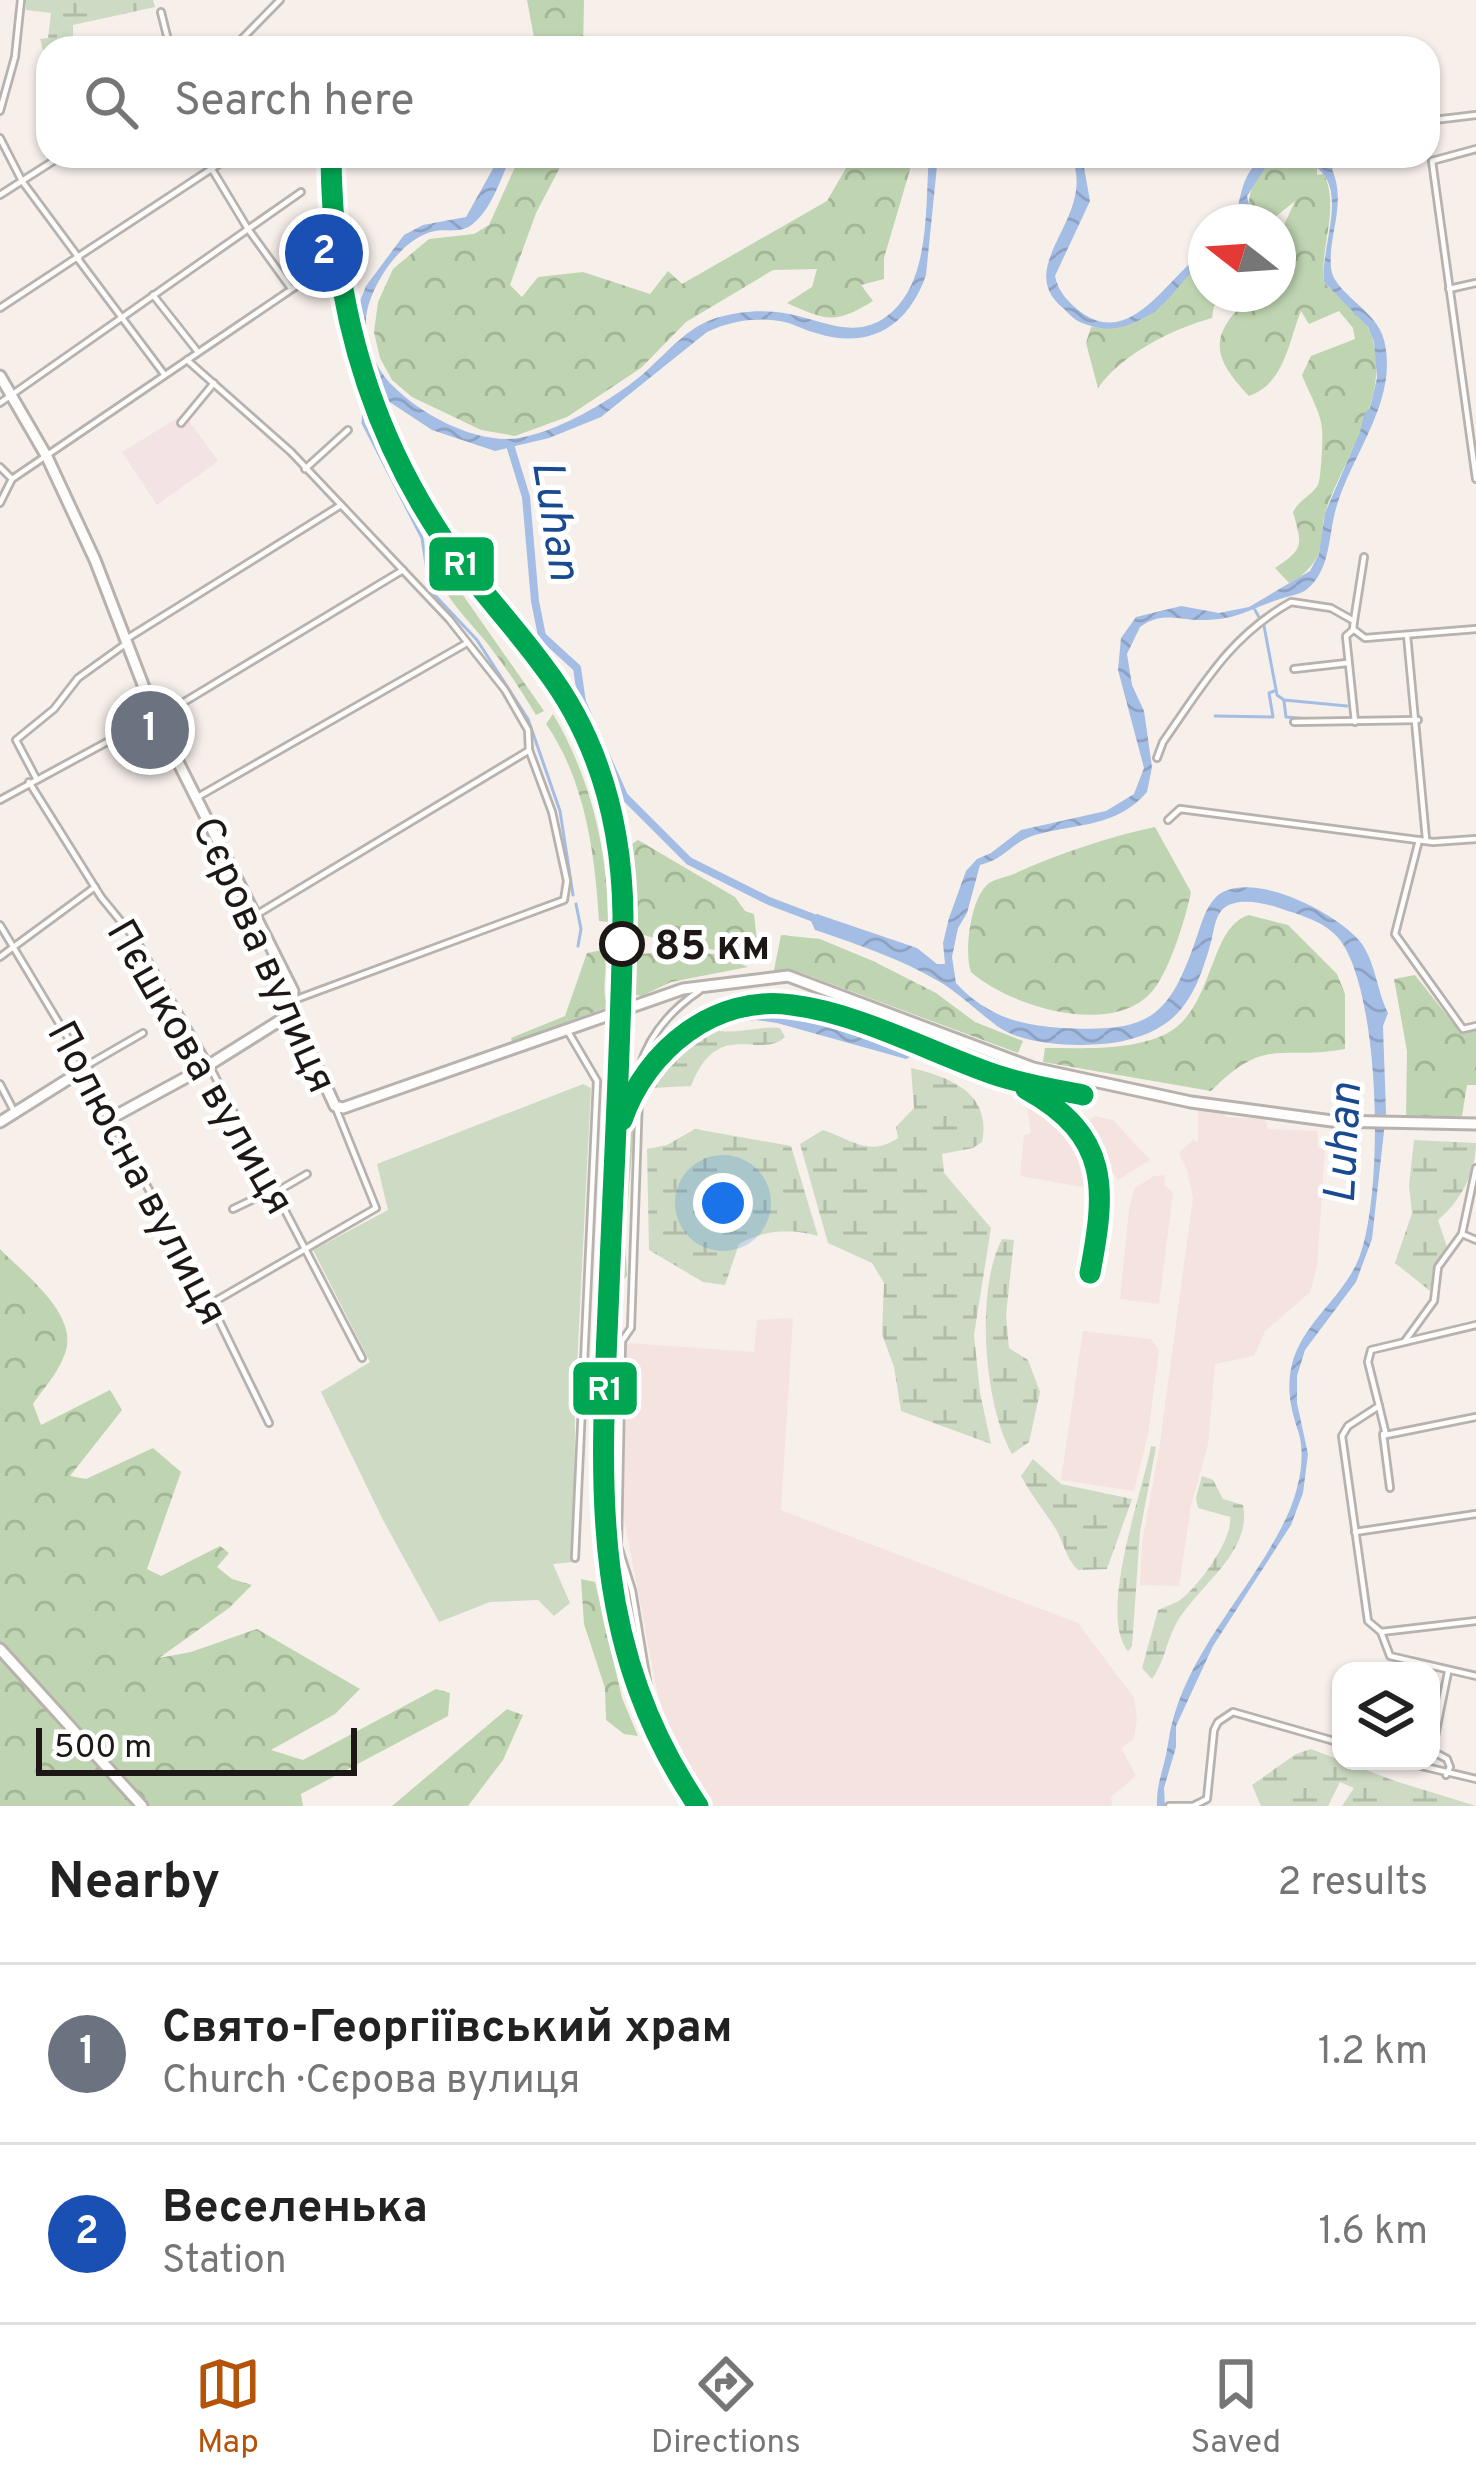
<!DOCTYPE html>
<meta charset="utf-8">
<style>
body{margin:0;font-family:Overpass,sans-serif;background:#f6f6f6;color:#222}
.controls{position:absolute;right:36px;bottom:36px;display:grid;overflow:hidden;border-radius:24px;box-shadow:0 3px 9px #0004}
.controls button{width:108px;height:108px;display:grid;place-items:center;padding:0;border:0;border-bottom:3px solid #e0e0e0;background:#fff;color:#222;font:60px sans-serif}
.compass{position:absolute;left:1188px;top:204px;width:108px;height:108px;border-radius:50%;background:#fff;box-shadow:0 3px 9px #0004;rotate:287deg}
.scale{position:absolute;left:36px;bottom:30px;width:321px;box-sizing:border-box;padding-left:12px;border:6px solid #1d1815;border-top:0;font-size:33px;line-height:42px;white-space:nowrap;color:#1d1815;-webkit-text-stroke:9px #fff;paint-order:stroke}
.you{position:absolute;left:723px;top:1203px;width:42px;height:42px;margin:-30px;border:9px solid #fff;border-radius:50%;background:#1a73e8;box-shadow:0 0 0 18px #1a73e833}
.badge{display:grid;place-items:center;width:78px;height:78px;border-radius:50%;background:#b45309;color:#fff;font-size:39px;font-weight:700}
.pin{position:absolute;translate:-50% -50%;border:6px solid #fff;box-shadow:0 3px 12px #0006}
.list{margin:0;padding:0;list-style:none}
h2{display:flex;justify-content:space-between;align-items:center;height:156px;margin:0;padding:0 48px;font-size:51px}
h2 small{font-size:39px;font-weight:400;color:#767676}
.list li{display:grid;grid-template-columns:78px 1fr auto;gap:36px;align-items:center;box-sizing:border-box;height:180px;padding:0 48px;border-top:3px solid #e0e0e0}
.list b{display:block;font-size:45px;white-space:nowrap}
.list p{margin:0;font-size:39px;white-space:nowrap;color:#767676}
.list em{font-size:39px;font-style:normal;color:#767676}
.icon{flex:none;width:66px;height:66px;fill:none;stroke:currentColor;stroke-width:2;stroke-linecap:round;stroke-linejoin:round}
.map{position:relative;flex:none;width:1476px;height:1806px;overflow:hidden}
.search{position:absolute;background:#fff;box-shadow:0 3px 9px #0004;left:36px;right:36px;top:36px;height:132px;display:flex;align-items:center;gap:30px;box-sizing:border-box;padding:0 42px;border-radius:36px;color:#767676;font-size:45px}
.sheet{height:516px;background:#fff}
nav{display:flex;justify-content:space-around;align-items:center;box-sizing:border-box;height:168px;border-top:3px solid #e0e0e0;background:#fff;font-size:33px;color:#767676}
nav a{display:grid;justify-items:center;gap:6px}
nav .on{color:#b45309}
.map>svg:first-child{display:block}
</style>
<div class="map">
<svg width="1476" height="1806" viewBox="0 0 1476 1806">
<defs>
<pattern id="forest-crowns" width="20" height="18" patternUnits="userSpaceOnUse" patternTransform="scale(3)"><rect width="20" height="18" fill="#bfd5b1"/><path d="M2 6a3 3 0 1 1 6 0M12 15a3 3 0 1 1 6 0" fill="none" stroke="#a4b697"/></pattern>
<pattern id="wetland-marsh" width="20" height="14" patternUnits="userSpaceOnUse" patternTransform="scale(3)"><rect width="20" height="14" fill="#cedbc4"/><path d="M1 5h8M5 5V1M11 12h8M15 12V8" fill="none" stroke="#b0bba8"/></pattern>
<pattern id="water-waves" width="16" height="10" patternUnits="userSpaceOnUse" patternTransform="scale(3)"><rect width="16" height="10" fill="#a4bde4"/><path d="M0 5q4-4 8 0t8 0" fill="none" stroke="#8da2c3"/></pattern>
</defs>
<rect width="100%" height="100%" fill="#f7efea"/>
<g fill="#f5e3e0">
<polygon points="1030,1099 1052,1109 1073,1130 1093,1168 1094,1189 1020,1176 1024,1135 1031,1133 1027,1106"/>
<polygon points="1198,1106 1224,1112 1225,1117 1265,1119 1268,1129 1317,1131 1318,1148 1325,1149 1317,1267 1310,1292 1265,1331 1254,1356 1215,1364 1208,1444 1191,1506 1179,1586 1140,1585 1142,1543 1159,1450 1193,1198 1187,1170 1179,1153 1193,1140 1198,1142"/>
<polygon points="1095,1116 1113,1120 1150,1160 1118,1180 1083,1127"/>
<polygon points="1165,1175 1164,1185 1173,1193 1159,1304 1120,1299 1129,1209 1135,1188 1154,1176"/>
<polygon points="793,1318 781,1510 1078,1623 1134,1698 1137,1719 1134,1739 1121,1748 1136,1776 1111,1797 1112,1806 710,1806 697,1787 671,1734 657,1692 621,1502 627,1343 754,1352 757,1320"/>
<polygon points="1083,1331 1151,1339 1159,1351 1148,1435 1134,1491 1061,1480"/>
</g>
<polygon fill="#f4e3e4" points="184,414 218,461 157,505 122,452"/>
<g fill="url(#forest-crowns)">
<polygon points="527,0 584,0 583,48 536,48"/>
<path d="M520 156H566L536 213 510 285 522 297 538 277 583 272 650 294 668 271 682 284 827 201 853 156H914L884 258V279L861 285 873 301C836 324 826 321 787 303L812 287 817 269 773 270 686 322 641 368 567 417 515 436 481 430 412 397 392 380 380 358 374 332 378 302 393 269 429 239 474 234 489 225Z"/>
<path d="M1281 158H1297L1317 166V175L1324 174C1340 209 1320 244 1324 282 1339 300 1364 311 1372 337 1391 400 1343 457 1325 513 1321 528 1324 546 1316 559 1309 570 1301 577 1289 583L1275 568C1305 548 1302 545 1293 512 1300 499 1311 496 1318 485 1321 480 1323 437 1322 429 1321 412 1308 391 1302 375L1311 356 1355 339 1353 328 1339 311 1309 324 1301 311C1288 343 1285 383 1249 396 1208 353 1211 334 1252 294H1278V238L1295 201 1269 222H1247C1250 190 1249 175 1281 158Z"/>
<path d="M1206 260V294H1231L1214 306 1212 318C1172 329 1122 354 1098 388L1086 343 1091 327C1166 331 1157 293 1206 260Z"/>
<path d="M444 568 544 711 536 715C521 690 505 666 487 643 469 621 445 598 436 572Z"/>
<path d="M553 714C590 776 608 850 608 922L599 921C595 854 585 780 546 724Z"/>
<path d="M1155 827 1191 892C1186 917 1170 969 1154 989 1116 1039 1010 1007 971 972 964 953 970 899 988 884 994 879 1006 877 1014 874 1057 854 1108 837 1155 827Z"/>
<path d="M638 840 735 897 745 911 754 914 757 941 751 958C712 947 670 946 633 931L632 844Z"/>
<path d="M1249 915 1288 925 1337 974 1345 994V1049C1280 1061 1267 1035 1211 1091L1043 1062 1045 1048C1084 1048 1130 1051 1166 1034 1215 1009 1208 927 1249 915Z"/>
<polygon points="781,935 820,939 873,961 936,993 975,1022 1023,1041 1018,1053 799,972 774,970"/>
<path d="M602 950C611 969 599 986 608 1007L512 1042 511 1038 565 1016 587 953Z"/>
<polygon points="671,951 715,954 748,967 671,982 642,996 630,994 631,955"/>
<polygon points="1415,975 1460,1032 1476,1031 1476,1085 1467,1085 1462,1116 1406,1118 1407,1051 1394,979"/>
<polygon points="632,1103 635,1112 625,1239 627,1276 621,1283 617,1275 623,1123"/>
<path d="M0 1249C24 1274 82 1316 64 1356 58 1373 43 1389 33 1404L41 1425 110 1390 122 1410 70 1476 86 1479 153 1448 181 1472 147 1569 161 1576 220 1546 229 1553 217 1567 232 1579 252 1585 229 1608 159 1658 191 1652 257 1629 360 1689 335 1714 271 1750 303 1760 436 1689 450 1693 448 1716 301 1794 303 1806H0Z"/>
<polygon points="581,1579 595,1582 622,1698 638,1736 624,1734 606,1720 605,1688 584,1624"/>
<polygon points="507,1709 523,1715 503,1760 468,1806 392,1806"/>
</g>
<g fill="url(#wetland-marsh)">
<polygon points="25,0 153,0 155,7 73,25 73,48 48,48 48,68 40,39 48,38 51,13 26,10"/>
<path d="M707 1023 706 1027C725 1038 757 1025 780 1028L785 1037C760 1061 718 1016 691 1086L652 1088 648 1077 679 1041Z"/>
<path d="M911 1068C950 1077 992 1093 982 1142L973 1148 942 1154 944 1173 991 1228 974 1335 980 1393 991 1444 901 1411 894 1367 882 1334 884 1283 872 1263 828 1243 800 1144 823 1130C851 1139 869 1158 898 1138L896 1127 914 1108Z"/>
<path d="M695 1129 791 1146 818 1236C790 1228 764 1230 739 1244L725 1285 703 1282 649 1250 647 1149 667 1145Z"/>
<path d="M1414 1140 1476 1143C1476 1172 1460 1202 1438 1220L1447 1247 1434 1266 1430 1291 1395 1263 1412 1213 1409 1186Z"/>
<path d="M1002 1239 1014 1240 1006 1315 1009 1348 1028 1360 1040 1392 1029 1442 1012 1454C984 1405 975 1290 1002 1239Z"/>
<path d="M1151 1446 1156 1447 1140 1532 1132 1646 1128 1651C1097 1615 1143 1491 1151 1446Z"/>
<path d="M1033 1459 1061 1484 1132 1499 1107 1569 1078 1570C1065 1558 1064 1541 1054 1526 1042 1508 1032 1496 1021 1476Z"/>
<path d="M1202 1476 1213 1480 1223 1499 1243 1505C1253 1554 1194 1588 1175 1626 1166 1643 1164 1663 1152 1679L1142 1668 1158 1610C1164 1607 1171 1605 1177 1602 1196 1591 1234 1538 1230 1517L1198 1508 1196 1498Z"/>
<polygon points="1311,1749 1395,1781 1476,1806 1342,1806 1354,1788 1340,1782 1328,1806 1261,1806 1252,1785 1296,1754"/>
</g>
<polygon fill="#cedbc4" points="583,1084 591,1088 575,1407 574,1562 553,1564 570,1603 554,1616 538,1600 490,1602 439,1622 383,1520 321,1392 370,1362 313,1250 388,1210 377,1164"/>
<g fill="url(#water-waves)">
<path d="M500 156H511C501 178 491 212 470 226 460 233 446 229 435 231 403 237 374 280 367 311 362 336 375 369 393 386 420 413 467 439 507 439 547 439 615 399 644 373 667 353 687 327 716 318 739 311 766 309 789 314 826 321 858 342 892 312 931 277 925 204 929 156H938L926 275C908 327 869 350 816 333 804 330 793 323 780 321 755 317 730 321 707 332L601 417 549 438 495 451 432 430 379 395 362 358 356 311 366 286 404 235 423 225 466 217Z"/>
<path d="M1071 156H1082L1090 201 1055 276C1058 292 1069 303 1082 313 1135 350 1172 268 1206 252V261C1183 274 1171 304 1146 317 1126 328 1107 333 1085 324 1075 321 1070 315 1063 308 1011 265 1099 217 1071 156Z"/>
<path d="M1264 156H1316L1338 165 1332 169C1347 205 1328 233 1331 268 1333 293 1377 310 1384 340 1399 399 1353 452 1337 505 1328 532 1332 570 1306 590 1299 595 1288 596 1280 599 1249 609 1238 620 1202 620 1178 620 1161 611 1140 627L1127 654 1132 685 1144 711 1152 767 1147 792C1116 828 1077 823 1035 835 1011 842 1006 859 980 865L967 913 958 928 952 957 956 983C985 1015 1020 1026 1062 1028 1147 1032 1168 1021 1196 939 1201 925 1205 908 1216 897 1249 867 1340 914 1362 944 1376 965 1377 991 1388 1013L1383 1026 1386 1113 1372 1239 1356 1282 1305 1350 1297 1376V1403L1308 1454 1303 1493 1291 1525 1213 1646 1176 1726V1747L1164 1788 1165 1806H1157C1156 1783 1165 1766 1168 1744 1180 1656 1252 1593 1288 1514 1298 1491 1306 1459 1299 1434 1291 1410 1286 1390 1292 1364 1303 1322 1343 1298 1359 1258 1384 1194 1381 995 1340 940 1327 923 1304 916 1285 910 1268 904 1240 896 1224 908 1215 915 1214 931 1211 942 1195 1000 1177 1033 1112 1043 1080 1047 1024 1046 997 1026 978 1012 960 994 940 982 899 958 859 945 815 930L811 921 817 914 917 948 937 964H945L943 943 949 918 966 871 977 859 991 853 1021 830 1106 811 1134 794 1144 768 1118 670 1121 638 1136 617 1181 606 1219 613 1249 607 1310 571 1319 554 1325 513 1360 432 1364 415 1370 408 1377 378 1374 342 1368 327 1324 282C1320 244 1354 180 1306 162 1291 156 1284 157 1269 162L1247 196 1251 213 1247 222H1234C1242 196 1240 175 1264 156Z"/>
<path d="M759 1007C811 1009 874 1024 919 1053L906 1059 777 1023 756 1020 705 1027 729 1014Z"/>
</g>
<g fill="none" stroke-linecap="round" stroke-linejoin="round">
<g stroke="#a4bde4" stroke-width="3">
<polyline points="380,398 364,410 363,423 422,538 430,590 477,640 528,719 560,811 573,895"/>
<polyline points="1255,610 1264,626 1277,695 1284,700 1347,706"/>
<polyline points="1284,701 1286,717 1310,719"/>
<polyline points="1215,716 1273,717 1269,693 1274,691"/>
<polyline points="576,904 581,929 578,946"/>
</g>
<polyline stroke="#a4bde4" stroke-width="8" points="510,445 526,497 535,601 542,636 577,668 582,702 624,796 689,861 769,901 819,920"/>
<g stroke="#b8b2ae" stroke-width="10">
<g id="street">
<polyline points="161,12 170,48"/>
<polyline points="233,48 280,0"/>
<polyline points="0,111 15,57 21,0"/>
<polyline points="1434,120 1476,115"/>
<polyline points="0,138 22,181 79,258"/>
<polyline points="1476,149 1432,161 1476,479"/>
<polyline points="204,156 248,229 290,287"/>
<polyline points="0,195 61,156"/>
<polyline points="78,259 164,374"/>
<polyline points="310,278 328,279"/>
<polyline points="1449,289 1476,283"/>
<polyline points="153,295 198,352"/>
<polyline points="0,308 231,156"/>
<polyline points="187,360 291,452 449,619 505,690 528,730 529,750 552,812 567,881 564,900 294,1000"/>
<polyline points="0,403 301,192"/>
<polyline points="181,423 214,383"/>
<polyline points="0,467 12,479 317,272"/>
<polyline points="305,469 348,430"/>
<polyline points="0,503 12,479"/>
<polyline points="1354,621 1364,557"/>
<polyline points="1353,630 1346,636 1355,722"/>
<polyline points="1407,635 1426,839"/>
<polyline points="128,638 341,505"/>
<polyline points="1294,669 1347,663"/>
<polyline points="156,719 403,570"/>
<polyline points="1294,722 1418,720"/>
<path d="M1157 758 1163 742C1203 685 1229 637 1291 602L1331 608 1354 621 1353 629 1365 638 1476 629"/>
<polyline points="36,778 16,740 54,709 78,678 124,645"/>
<polyline points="29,782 101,897 136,940 209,1065 362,1358"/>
<polyline points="196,798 467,643"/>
<polyline points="0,800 155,716"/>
<polyline points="1168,820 1180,809 1433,842 1476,839"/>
<polyline points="1419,840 1395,934 1463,1029 1476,1026"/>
<polyline points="256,915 528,751"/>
<polyline points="0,925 86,1068"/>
<polyline points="0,957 95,887"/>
<polyline points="567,1030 597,1081 575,1558"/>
<polyline points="86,1066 143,1033"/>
<polyline points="0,1084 15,1113"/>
<polyline points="111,1120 211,1304 269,1423"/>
<polyline points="276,1192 307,1174"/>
<polyline points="233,1209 275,1189"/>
<polyline points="1462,1234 1476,1240"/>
<polyline points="212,1303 376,1208 335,1106"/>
<polyline points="1476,1325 1371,1350 1368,1362 1379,1406 1348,1426 1342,1436 1368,1621 1381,1632 1390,1656 1476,1676"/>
<polyline points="1405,1341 1434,1301 1438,1267 1462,1234 1476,1168"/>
<polyline points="1379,1406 1386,1435 1476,1417"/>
<polyline points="1383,1434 1390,1488"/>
<polyline points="1355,1532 1476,1514"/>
<polyline points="1381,1632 1476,1621"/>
<path d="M650 1699 632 1590 618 1546 622 1341 631 1328 640 1066C650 1034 671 1010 699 991"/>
<polyline points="1400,1761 1476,1779"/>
<polyline points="1446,1775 1450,1767 1447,1759 1432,1751 1448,1672"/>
<polyline points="1169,1806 1193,1806 1207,1799 1214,1730 1218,1722 1233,1712 1341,1743"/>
</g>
</g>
<g stroke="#b8b2ae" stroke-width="15">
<g id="secondary">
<polyline points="0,376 47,457 95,560 155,716 293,991 292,1013 335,1106 343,1108 683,989 788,976 1033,1068 1191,1102 1332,1121 1476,1124"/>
<polyline points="0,1122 86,1068 109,1116 115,1116 209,1065 292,1013"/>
<polyline points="0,1649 142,1806"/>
</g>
</g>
<use href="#street" stroke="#fefdfc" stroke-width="4.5"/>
<use href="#secondary" stroke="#fefdfc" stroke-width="9"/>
<g stroke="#fff" stroke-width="30">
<g id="rail-1">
<path d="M331 156C332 294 365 422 442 537 473 583 512 623 544 667 600 740 622 825 623 916 621 1040 614 1164 609 1288 601 1478 586 1640 698 1806"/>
<path d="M1026 1089C1111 1136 1106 1189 1090 1273"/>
<path d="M622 1120C646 1050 715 994 792 1005 858 1013 930 1052 993 1074 1022 1084 1053 1089 1083 1095"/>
</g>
</g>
<use href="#rail-1" stroke="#00a651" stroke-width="21"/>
</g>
<circle fill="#fff" stroke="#1d1815" stroke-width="6" cx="622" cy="944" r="20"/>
<g text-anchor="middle" stroke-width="10" stroke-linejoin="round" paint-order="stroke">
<g font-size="42" font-weight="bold" fill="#1d1815" stroke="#fff" text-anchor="start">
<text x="654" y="959">85 км</text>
</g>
<g font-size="42" fill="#1d1815" stroke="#fff">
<text transform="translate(266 954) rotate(66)" y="15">Сєрова вулиця</text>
<text transform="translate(202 1066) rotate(60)" y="15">Пєшкова вулиця</text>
<text transform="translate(139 1172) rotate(62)" y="15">Полюсна вулиця</text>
</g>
<g font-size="45" font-style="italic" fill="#19498f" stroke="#fff">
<text transform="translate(558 520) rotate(81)" y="16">Luhan</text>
<text transform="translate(1341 1143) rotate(-87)" y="16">Luhan</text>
</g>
</g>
<g stroke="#fff" stroke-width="4.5">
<rect x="427" y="535" width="69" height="58" rx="12" fill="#00a651"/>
<rect x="571" y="1360" width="68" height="57" rx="12" fill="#00a651"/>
</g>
<g font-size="33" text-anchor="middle" font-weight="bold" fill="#fff">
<text x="461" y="575">R1</text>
<text x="605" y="1400">R1</text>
</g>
</svg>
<div class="controls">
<button><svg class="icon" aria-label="layers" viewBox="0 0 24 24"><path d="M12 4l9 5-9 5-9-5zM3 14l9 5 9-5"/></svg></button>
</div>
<svg class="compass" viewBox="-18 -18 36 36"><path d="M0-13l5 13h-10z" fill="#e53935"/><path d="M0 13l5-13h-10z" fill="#767676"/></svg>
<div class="scale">500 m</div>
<div class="you"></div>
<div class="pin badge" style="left:150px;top:730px;background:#6b7280">1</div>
<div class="pin badge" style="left:324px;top:253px;background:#1a4fb4">2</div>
<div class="search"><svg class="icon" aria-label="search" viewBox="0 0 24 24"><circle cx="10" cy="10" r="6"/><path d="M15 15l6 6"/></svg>Search here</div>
</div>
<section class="sheet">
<h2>Nearby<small>2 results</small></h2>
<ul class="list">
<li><span class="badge" style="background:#6b7280">1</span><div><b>Свято-Георгіївський храм</b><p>Church · Сєрова вулиця</p></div><em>1.2 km</em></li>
<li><span class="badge" style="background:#1a4fb4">2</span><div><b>Веселенька</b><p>Station</p></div><em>1.6 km</em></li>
</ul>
</section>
<nav>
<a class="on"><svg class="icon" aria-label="map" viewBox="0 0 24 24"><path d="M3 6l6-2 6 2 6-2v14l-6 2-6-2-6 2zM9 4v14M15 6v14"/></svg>Map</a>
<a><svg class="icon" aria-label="directions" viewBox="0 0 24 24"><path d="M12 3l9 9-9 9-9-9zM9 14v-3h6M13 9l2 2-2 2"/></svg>Directions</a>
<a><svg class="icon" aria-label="saved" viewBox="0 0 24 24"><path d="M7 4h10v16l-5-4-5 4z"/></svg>Saved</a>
</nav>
